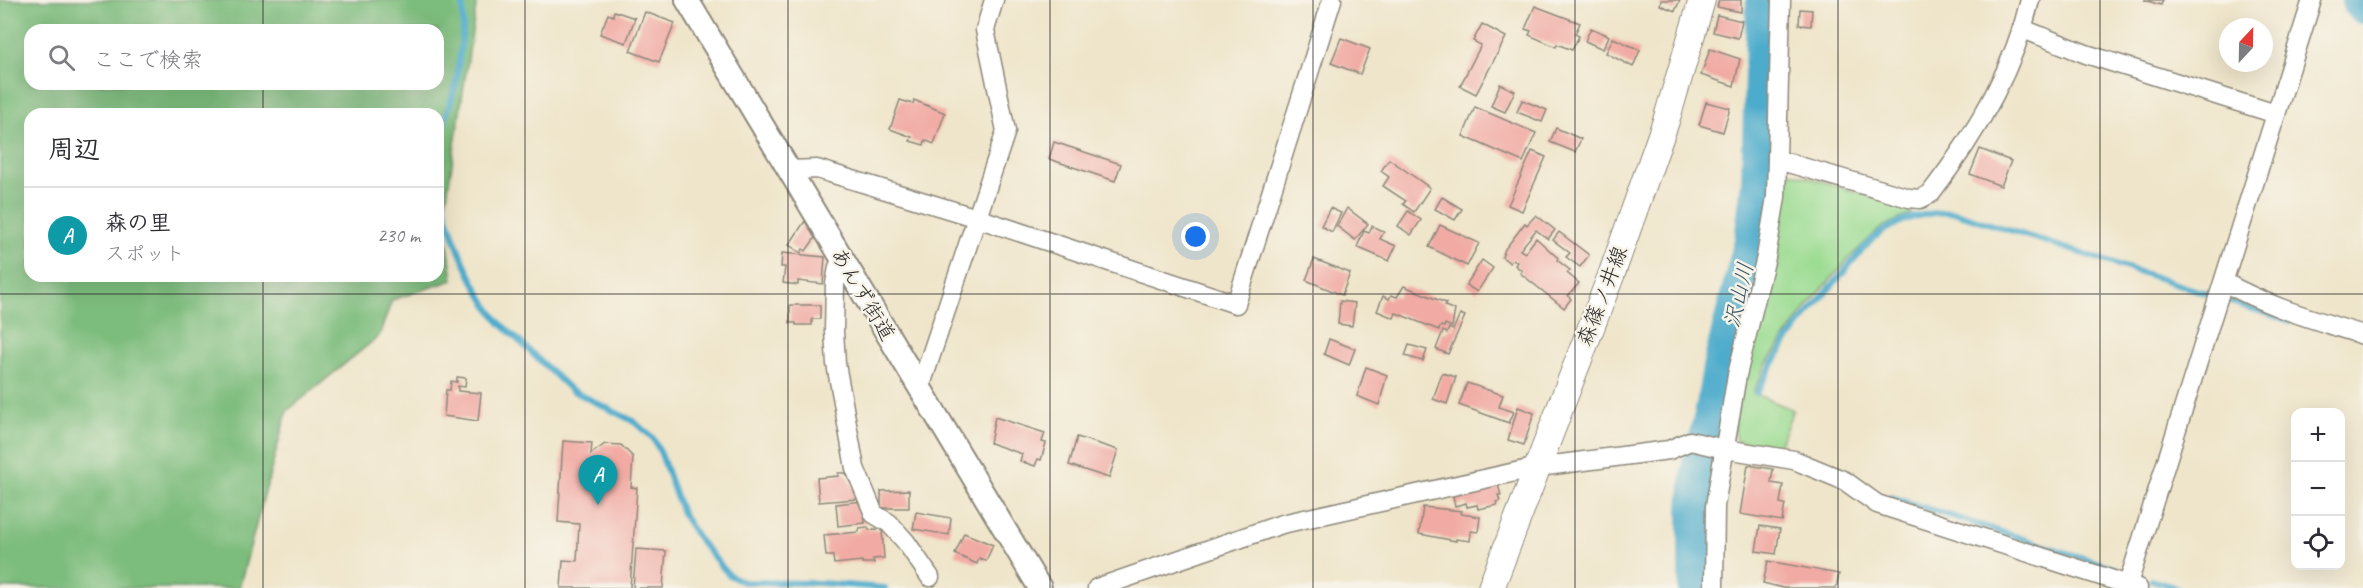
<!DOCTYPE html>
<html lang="ja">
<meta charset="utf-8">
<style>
body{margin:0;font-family:Caveat,"Klee One",sans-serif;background:#f2f2f3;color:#2b2b33}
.controls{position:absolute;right:18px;bottom:18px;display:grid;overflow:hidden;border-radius:12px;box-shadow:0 6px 24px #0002}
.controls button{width:54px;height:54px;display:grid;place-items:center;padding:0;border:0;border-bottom:2px solid #e1e1e2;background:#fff;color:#2b2b33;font:30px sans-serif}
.compass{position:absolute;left:2219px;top:18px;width:54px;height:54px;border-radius:50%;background:#fff;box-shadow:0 6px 24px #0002;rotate:22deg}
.you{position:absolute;left:1196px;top:237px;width:21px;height:21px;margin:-15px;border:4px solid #fff;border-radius:50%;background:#1a73e8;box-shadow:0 0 0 9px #1a73e833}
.badge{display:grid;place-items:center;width:39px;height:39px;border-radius:50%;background:#1a73e8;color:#fff;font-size:20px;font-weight:700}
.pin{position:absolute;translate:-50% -50px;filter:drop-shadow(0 2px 3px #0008)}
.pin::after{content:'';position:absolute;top:32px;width:21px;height:18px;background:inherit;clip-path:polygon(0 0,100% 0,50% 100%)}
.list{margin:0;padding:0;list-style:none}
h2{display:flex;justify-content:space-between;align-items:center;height:78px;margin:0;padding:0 24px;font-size:26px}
h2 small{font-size:20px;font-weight:400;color:#7c7c81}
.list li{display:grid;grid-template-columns:39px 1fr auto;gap:18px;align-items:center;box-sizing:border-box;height:96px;padding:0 24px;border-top:2px solid #e1e1e2}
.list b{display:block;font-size:22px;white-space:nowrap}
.list p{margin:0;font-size:20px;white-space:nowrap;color:#7c7c81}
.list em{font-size:20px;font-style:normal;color:#7c7c81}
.icon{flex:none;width:33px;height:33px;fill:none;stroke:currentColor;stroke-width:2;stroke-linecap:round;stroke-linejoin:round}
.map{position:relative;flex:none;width:2363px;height:588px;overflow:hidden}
.search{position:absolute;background:#fff;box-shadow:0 6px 24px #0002;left:24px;top:24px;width:420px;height:66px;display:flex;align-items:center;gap:15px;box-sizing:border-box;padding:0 21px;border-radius:18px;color:#7c7c81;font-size:22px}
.panel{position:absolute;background:#fff;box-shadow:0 6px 24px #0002;left:24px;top:108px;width:420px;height:174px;border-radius:18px}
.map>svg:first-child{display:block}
</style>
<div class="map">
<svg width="2363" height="588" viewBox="0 0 2363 588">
<rect width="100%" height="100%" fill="#f7f3e8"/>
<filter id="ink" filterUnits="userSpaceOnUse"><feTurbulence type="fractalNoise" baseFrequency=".0167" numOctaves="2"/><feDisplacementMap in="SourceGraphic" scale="12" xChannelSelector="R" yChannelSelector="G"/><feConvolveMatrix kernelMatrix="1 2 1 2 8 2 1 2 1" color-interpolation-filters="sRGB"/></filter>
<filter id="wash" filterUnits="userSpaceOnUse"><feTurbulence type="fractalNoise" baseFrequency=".008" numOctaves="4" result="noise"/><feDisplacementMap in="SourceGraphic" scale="24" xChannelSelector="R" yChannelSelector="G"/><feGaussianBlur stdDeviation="1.35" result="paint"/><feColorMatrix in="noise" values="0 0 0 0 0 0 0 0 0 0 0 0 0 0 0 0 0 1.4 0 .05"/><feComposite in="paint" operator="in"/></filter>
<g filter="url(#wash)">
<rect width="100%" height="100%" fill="#efe5ca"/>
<polygon fill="#9bdc92" stroke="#63845e" stroke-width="1.5" points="1790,172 1912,208 1911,214 1882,227 1851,256 1810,303 1767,363 1753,393 1793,410 1778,449 1736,441 1734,423 1785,177"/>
<path fill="#7cbc7c" stroke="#547454" stroke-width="1.5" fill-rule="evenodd" d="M0 0H477L444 216 453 280 392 300 379 336 287 411 239 588H0ZM30 30H438V84H30ZM30 114H438V276H30Z"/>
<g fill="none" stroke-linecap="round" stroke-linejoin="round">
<g stroke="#4daccc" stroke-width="6">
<polyline points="438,143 456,84 463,29 463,0"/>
<path d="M438 183C449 231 469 283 499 322L571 390 633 421 653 438 661 454 682 513 700 541 729 575 743 582 821 583 885 588"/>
<polyline points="2228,301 2290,321"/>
<path d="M1757 393C1778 348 1810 310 1843 273 1855 258 1869 240 1885 230 1907 217 1931 211 1956 213L2211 295"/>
<polyline points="1891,497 2115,568"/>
<polyline points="2151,580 2177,588"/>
</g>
<g stroke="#4daccc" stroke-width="34">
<polyline points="2358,0 2363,7"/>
<polyline points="1695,588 1695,510 1699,462 1712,411 1719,368 1751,241 1758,182 1763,0"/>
</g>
</g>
<g id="blocks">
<g fill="#f1aba4">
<polygon points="1661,0 1680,0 1675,11 1660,5"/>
<polygon points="1719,0 1741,0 1741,12 1717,7"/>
<polygon points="2144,0 2163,0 2161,5"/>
<polygon points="1535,6 1580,23 1575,34 1579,36 1572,50 1557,44 1556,47 1529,35 1531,31 1525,29"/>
<polygon points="1800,9 1812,10 1811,26 1799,25"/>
<polygon points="614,11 635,18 626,43 600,34 608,14 613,16"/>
<polygon points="645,12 675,23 659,62 630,51"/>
<polygon points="1717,15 1742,21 1738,38 1713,32"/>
<polygon points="1482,24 1506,37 1476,94 1460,86 1481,45 1473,41"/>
<polygon points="1591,28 1609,36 1603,49 1585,41"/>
<polygon points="1341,38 1370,49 1360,74 1331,63"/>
<polygon points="1613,38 1640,50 1633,67 1606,53"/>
<polygon points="1710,49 1740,59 1734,86 1701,75"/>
<polygon points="1500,84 1515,91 1505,112 1491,106"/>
<polygon points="900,100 913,104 914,100 945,113 934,144 925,140 924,145 910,141 912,137 890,129"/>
<polygon points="1522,100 1547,110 1542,122 1517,112"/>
<polygon points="1706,102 1730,108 1723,132 1699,125"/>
<polygon points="1475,107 1536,133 1523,162 1463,136"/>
<polygon points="1556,128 1581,139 1575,152 1550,142"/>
<polygon points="1054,142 1121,164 1115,181 1049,159"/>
<polygon points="1980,149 2011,161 2001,186 1970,174"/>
<polygon points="1532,151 1546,157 1522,211 1508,205"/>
<polygon points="1389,159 1430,188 1414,212 1403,204 1406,201 1383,186 1389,177 1381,171"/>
<polygon points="1442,197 1462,209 1455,220 1435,209"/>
<polygon points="1330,208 1341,213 1332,232 1321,226"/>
<polygon points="1347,208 1368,224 1355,240 1337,226"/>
<polygon points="1408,211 1421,220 1411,235 1398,226"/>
<polygon points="1536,215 1555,230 1548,239 1536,230 1520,250 1525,253 1536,238 1558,258 1557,260 1570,270 1567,273 1579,283 1568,296 1571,299 1564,308 1520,273 1522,271 1515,265 1517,262 1513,259 1510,263 1502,257 1505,249 1525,223 1527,225"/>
<polygon points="805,221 815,238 806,251 803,249 801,253 789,245"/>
<polygon points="1440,225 1479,243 1467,266 1429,247"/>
<polygon points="1372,226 1384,232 1380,239 1396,246 1389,261 1357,247 1364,231 1369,233"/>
<polygon points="1559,232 1589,255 1580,267 1566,257 1570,253 1553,240"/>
<polygon points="782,253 825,257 823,284 798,281 798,285 783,283 785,267 781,267"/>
<polygon points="1314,259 1350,273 1342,295 1306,280"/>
<polygon points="1482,260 1493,268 1477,292 1466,285"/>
<polygon points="1404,286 1446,303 1445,306 1455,310 1452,327 1445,324 1444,327 1441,326 1439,330 1396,313 1394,318 1377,311 1383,296 1389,299 1391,295 1397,297"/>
<polygon points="1340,301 1355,303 1352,326 1338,324"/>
<polygon points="790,305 820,305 820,319 812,319 812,325 796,325 796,323 790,323"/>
<polygon points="1460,314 1465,316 1448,354 1436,349 1443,331 1447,333 1449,328 1453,330"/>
<polygon points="1329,339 1355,349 1349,365 1324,354"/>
<polygon points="1409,345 1427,350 1423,361 1405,356"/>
<polygon points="1366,367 1387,375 1379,405 1357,396"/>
<polygon points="1442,373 1456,377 1447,404 1433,399"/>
<polygon points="457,377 466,378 465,387 458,386 458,391 481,393 478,421 444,416 446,390 450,390 451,381 457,382"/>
<polygon points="1467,383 1503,395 1499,407 1514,412 1509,423 1459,405"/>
<polygon points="1518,407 1534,413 1524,445 1508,440"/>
<polygon points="995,417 1045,433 1042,442 1046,443 1041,460 1038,459 1035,466 1020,461 1022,454 990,443"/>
<polygon points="1077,437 1118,450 1109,478 1069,465"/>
<polygon points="563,441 592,443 591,454 605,444 621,445 633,457 631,487 637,488 630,588 561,588 563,560 577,561 579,524 558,522"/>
<polygon points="1748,465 1773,469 1771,483 1783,485 1780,503 1785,504 1782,521 1740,514"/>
<polygon points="838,473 845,473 856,492 857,499 819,502 817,478 838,476"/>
<polygon points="1498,485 1501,495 1498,495 1500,501 1496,502 1497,505 1478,509 1477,505 1467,507 1466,503 1455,506 1453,496"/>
<polygon points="909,490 909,508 881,508 881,491"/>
<polygon points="863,501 865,523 838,526 836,504"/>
<polygon points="1423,507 1462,511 1461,514 1480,517 1478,532 1471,531 1470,541 1456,539 1456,541 1419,534"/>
<polygon points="916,512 951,518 949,535 913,529"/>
<polygon points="1760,526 1780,529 1776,554 1756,551"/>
<polygon points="868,527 869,530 882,529 884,558 873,559 874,563 862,563 862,561 834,564 833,556 826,556 824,535 859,532 859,528"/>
<polygon points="964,533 993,545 986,561 979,558 977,564 955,554"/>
<polygon points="636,549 666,551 663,588 633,588"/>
<polygon points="1768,561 1839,574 1836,588 1783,588 1763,583"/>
</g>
</g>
</g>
<g filter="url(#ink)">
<use href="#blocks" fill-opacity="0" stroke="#8d887a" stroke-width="1.5"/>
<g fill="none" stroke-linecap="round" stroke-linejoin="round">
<g stroke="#8d887a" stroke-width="21">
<g id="minor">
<polyline points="2023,29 2086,54 2276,114"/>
<path d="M1778 160 1909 198 1920 199 1930 194C1975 136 2013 72 2030 0"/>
<polyline points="790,170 817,169 977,218 1236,304 1332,0"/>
<polyline points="843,261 838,267 835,284 834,331 836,364 855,468 874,514 889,523 906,542 930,577"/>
<path d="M2224 282C2268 307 2316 320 2363 335"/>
<polyline points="920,388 1006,131 985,30 994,0"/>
<polyline points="2128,584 2312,0"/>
<polyline points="1097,588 1282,524 1538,467 1669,450 1690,441 1725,449 1794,460 1845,481 1877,504 2138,588"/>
<polyline points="1714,588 1715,506 1737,375 1766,257 1776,197 1781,0"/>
</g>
</g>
<g stroke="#8d887a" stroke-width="26">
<polyline id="tertiary" points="687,0 1040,588"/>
</g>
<g stroke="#8d887a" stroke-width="28">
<polyline id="secondary" points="1491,588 1612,273 1666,121 1702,0"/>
</g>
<use href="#minor" stroke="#fff" stroke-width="18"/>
<use href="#tertiary" stroke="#fff" stroke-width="22"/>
<use href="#secondary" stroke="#fff" stroke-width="26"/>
</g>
</g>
<path fill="none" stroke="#2b2b2b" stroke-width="1.5" stroke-opacity="0.55" d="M263 0V30M525 0V588M788 0V588M1050 0V588M1313 0V588M1575 0V588M1838 0V588M2100 0V588M263 84V114M263 276V588M0 294H2363"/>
<g text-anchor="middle" stroke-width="5" stroke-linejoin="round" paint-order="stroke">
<g font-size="21" fill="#2b2b2b" stroke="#f7f3e8">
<text transform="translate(863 294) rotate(59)" y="7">あんず街道</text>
<text transform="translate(1602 296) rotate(-69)" y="7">森篠ノ井線</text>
</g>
<g font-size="22" font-style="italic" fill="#375863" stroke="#f7f3e8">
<text transform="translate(1738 295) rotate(-77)" y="8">沢山川</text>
</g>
</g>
</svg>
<div class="controls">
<button>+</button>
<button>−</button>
<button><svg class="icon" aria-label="locate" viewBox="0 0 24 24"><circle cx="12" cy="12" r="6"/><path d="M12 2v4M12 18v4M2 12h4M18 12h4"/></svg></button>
</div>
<svg class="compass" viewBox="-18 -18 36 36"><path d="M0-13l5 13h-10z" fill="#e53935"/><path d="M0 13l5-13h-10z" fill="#7c7c81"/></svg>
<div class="you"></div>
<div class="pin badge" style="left:598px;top:505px;background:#0f9aa8">A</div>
<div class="search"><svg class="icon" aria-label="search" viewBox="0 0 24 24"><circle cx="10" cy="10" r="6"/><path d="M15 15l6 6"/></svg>ここで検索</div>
<section class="panel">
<h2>周辺<small></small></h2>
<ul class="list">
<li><span class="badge" style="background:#0f9aa8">A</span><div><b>森の里</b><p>スポット</p></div><em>230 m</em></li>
</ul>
</section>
</div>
